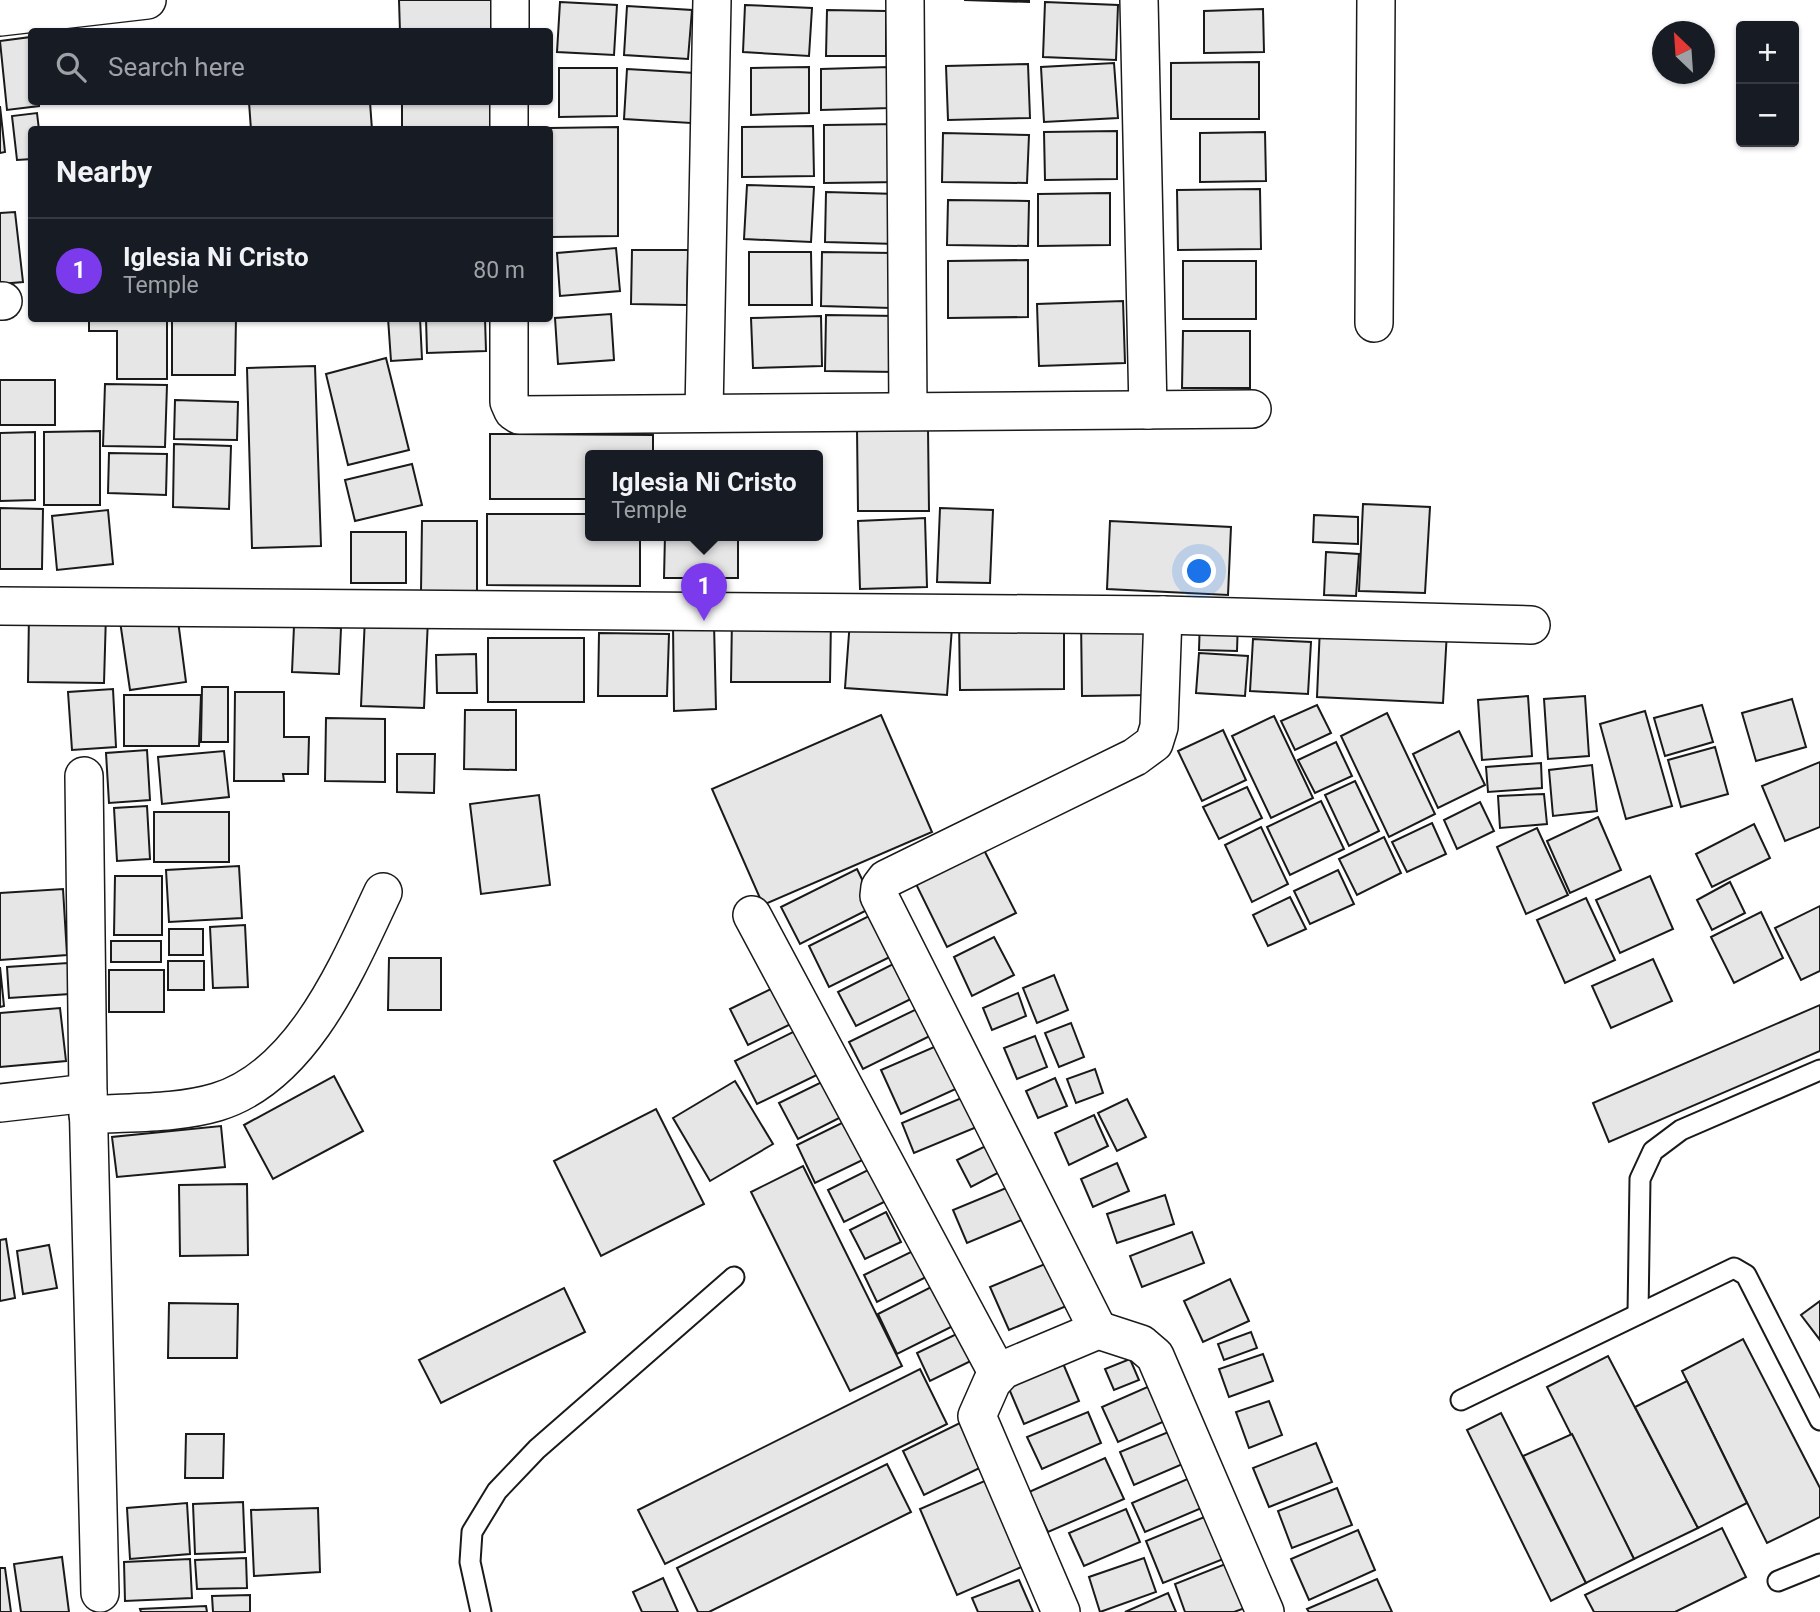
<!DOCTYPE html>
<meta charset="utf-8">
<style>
body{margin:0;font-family:Roboto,sans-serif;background:#242831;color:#f1f3f6}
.controls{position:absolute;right:21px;top:21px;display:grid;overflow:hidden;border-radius:7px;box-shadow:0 2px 5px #0004}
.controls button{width:63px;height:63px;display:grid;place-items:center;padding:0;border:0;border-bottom:2px solid #363941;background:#171b24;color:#f1f3f6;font:35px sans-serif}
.compass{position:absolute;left:1652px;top:21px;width:63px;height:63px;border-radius:50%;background:#171b24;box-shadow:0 2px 5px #0004;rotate:335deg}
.you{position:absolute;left:1200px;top:572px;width:24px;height:24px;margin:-18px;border:5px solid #fff;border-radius:50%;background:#1a73e8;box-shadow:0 0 0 10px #1a73e833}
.badge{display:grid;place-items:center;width:46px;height:46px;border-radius:50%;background:#7c3aed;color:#fff;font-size:23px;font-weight:700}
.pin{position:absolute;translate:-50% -58px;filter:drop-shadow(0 2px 4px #0008)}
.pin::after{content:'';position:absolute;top:37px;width:24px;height:21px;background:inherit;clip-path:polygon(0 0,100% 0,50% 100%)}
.popup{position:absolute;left:585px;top:450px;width:238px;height:91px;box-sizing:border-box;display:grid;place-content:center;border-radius:7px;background:#171b24;filter:drop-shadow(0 2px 5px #0005);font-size:23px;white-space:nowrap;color:#9ea1a6}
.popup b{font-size:26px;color:#f1f3f6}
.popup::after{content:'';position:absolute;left:50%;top:100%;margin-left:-14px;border:14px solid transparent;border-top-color:#171b24}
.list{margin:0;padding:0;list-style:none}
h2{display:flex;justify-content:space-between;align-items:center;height:91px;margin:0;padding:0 28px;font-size:30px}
h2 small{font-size:23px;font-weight:400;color:#9ea1a6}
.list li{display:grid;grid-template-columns:46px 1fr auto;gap:21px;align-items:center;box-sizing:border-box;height:105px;padding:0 28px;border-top:2px solid #363941}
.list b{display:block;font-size:26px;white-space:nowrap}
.list p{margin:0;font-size:23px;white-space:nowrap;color:#9ea1a6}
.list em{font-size:23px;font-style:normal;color:#9ea1a6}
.icon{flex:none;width:38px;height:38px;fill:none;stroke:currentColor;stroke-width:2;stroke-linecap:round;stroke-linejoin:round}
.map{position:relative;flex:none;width:1820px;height:1612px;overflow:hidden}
.search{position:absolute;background:#171b24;box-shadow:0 2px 5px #0004;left:28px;top:28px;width:525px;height:77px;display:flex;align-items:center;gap:18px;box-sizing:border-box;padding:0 24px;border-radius:7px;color:#9ea1a6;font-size:26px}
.panel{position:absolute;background:#171b24;box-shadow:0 2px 5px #0004;left:28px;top:126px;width:525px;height:196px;border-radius:7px}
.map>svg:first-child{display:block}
</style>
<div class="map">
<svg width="1820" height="1612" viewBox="0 0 1820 1612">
<rect width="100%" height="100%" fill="#fff"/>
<g fill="#e6e6e6" stroke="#1a1a1a" stroke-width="2">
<polygon points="399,0 505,0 505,32 400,32"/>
<polygon points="964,0 1029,0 1029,2"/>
<polygon points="560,2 617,5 614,55 557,52"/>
<polygon points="1045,2 1118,5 1116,60 1043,57"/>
<polygon points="745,5 812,8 809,56 743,52"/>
<polygon points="627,6 692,10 688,59 624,55"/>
<polygon points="1263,9 1264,52 1204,53 1204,11"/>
<polygon points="827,10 886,11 886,56 826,56"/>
<polygon points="31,37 32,102 39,102 39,106 7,110 0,41"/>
<polygon points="1259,62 1259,119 1171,119 1171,63"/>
<polygon points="1114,63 1118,118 1044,122 1041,67"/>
<polygon points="1028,64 1030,118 948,120 946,66"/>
<polygon points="809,67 809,113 751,115 751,68"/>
<polygon points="889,67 890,108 821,110 821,69"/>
<polygon points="559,68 617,68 617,116 559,117"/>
<polygon points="627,69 695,73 691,123 624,119"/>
<polygon points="249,102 370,102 372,130 251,130"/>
<polygon points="402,102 499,102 500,130 402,130"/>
<polygon points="0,106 5,152 0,153"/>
<polygon points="37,113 39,130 32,130 32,159 17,160 12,116"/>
<polygon points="901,124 901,182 824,183 824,125"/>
<polygon points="813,126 814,176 742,177 742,127"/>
<polygon points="618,127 618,236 551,237 550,128"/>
<polygon points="1117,131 1117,179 1045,180 1044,132"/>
<polygon points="1265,132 1266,181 1200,182 1200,133"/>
<polygon points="943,133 1029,135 1027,183 942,182"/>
<polygon points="747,185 814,187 811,242 744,239"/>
<polygon points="1260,189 1261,249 1178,250 1177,190"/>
<polygon points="826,192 897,194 896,244 825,242"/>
<polygon points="1110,193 1110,245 1038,246 1038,194"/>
<polygon points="948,200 1029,201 1028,246 947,245"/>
<polygon points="15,212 23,282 0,284 0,213"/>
<polygon points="616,248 620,291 560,296 557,253"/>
<polygon points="632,250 688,250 687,305 631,304"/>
<polygon points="749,252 811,252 812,305 749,305"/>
<polygon points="822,252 893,253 891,308 821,306"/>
<polygon points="1028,260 1028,317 948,318 948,261"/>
<rect x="1183" y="261" width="73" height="58"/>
<polygon points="1123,301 1125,363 1039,366 1037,304"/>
<polygon points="611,314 614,360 558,364 555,318"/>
<polygon points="826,315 898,316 897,372 825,371"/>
<polygon points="821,316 822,366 753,368 751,318"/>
<polygon points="89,318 167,318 167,379 117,379 117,331 89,331"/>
<polygon points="172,318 236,318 235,375 172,375"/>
<polygon points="388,318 420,318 422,359 391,361"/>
<polygon points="426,318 485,318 486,351 427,353"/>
<polygon points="1183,331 1250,331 1250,388 1182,388"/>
<polygon points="386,358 409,450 348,465 326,374"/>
<polygon points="315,366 321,546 252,548 247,368"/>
<rect x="0" y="380" width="55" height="45"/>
<polygon points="105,384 167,385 165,447 103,446"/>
<polygon points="175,400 238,402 237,440 174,439"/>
<polygon points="928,428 929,511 858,511 857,429"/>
<polygon points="100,431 100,505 44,505 44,432"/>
<polygon points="35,432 35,500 0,501 0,433"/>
<polygon points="490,434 653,435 653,455 590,455 590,499 490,499"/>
<polygon points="174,444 231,446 229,509 173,507"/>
<polygon points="109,453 167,454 166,495 108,493"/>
<polygon points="412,464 422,505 355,521 345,480"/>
<polygon points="1363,504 1430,507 1425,593 1359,591"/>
<polygon points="0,508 43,509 42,569 0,569"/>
<polygon points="940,508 993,510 990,583 937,582"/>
<polygon points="108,510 113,564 57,570 52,516"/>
<polygon points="487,514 590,514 590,535 640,535 640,586 487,585"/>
<polygon points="1314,515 1358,517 1358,544 1313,542"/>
<polygon points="925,518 927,587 860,589 858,521"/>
<polygon points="422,521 477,521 477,591 421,591"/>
<polygon points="1110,521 1231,527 1228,595 1107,589"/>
<rect x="351" y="532" width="55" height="51"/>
<polygon points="665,535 738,535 738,578 664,578"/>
<polygon points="1326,552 1359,554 1356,596 1324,595"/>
<polygon points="29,613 106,614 104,683 28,682"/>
<polygon points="177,613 186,682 130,690 120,621"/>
<polygon points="1064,616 1064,689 960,690 959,618"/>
<polygon points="365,617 428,619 424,708 361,706"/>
<polygon points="732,617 831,619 830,682 731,682"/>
<polygon points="1151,618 1152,695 1082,696 1081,619"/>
<polygon points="1200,619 1238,620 1237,651 1199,650"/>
<polygon points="850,620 952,627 947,695 845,688"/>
<polygon points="714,623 716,709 674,711 673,624"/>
<polygon points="294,626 341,628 339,674 292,672"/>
<polygon points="1320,626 1447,631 1443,703 1317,697"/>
<polygon points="599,633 669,634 667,696 598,696"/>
<rect x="488" y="638" width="96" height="64"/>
<polygon points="1253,639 1311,642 1308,694 1250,691"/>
<polygon points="1199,653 1248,656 1245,696 1196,693"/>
<polygon points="476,654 477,693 437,693 436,655"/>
<polygon points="202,687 228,687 228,742 201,742"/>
<polygon points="113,689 116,747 72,750 68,692"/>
<polygon points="235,692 284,692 284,737 309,737 308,774 283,774 284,781 234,781"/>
<polygon points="124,695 201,695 199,746 124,746"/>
<polygon points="1528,696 1532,756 1482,760 1478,700"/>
<polygon points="1585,696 1589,756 1548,759 1544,699"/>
<polygon points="1792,699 1806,747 1756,761 1742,713"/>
<polygon points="1317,705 1331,733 1295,750 1281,721"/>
<polygon points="1702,705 1713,742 1665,756 1654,718"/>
<polygon points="465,710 516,710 516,770 464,769"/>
<polygon points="1645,711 1672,806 1626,819 1600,724"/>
<polygon points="1387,713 1435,814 1389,837 1341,736"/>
<polygon points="881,715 932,832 763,905 712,789"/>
<polygon points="1274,716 1313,798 1271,818 1232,736"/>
<polygon points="326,718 385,719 385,782 325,781"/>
<polygon points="1223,730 1246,780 1202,801 1178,751"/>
<polygon points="1459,731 1485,785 1438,808 1413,754"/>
<polygon points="1336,742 1352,776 1315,793 1298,760"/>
<polygon points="1715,747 1728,794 1681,807 1668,760"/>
<polygon points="147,750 150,800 109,803 106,753"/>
<polygon points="224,751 229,797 162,804 158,757"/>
<polygon points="397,754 435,754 434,793 397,792"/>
<polygon points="1820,762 1820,827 1785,841 1762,786"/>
<polygon points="1541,763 1542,788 1488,792 1486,767"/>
<polygon points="1592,765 1597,811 1553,816 1549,770"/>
<polygon points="1355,781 1379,831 1349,846 1325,795"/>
<polygon points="1247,787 1262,818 1219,839 1203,807"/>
<polygon points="1544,794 1547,824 1500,828 1498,796"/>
<polygon points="539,795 550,885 481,894 470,804"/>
<polygon points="1321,801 1344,849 1290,875 1267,827"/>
<polygon points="1480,802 1494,831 1457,849 1444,820"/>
<polygon points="147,806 150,859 117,861 114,808"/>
<rect x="154" y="812" width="75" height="50"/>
<polygon points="1598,817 1621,870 1570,893 1547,841"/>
<polygon points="1432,823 1446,854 1407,872 1392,842"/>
<polygon points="1754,824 1770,858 1712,887 1696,854"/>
<polygon points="1261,827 1288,884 1252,902 1225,845"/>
<polygon points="1537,828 1568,895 1526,914 1497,847"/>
<polygon points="1384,837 1401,873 1357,895 1339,859"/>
<polygon points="983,848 1016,913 947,947 915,882"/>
<polygon points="239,866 242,918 169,922 166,870"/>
<polygon points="857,869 875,906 800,944 781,907"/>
<polygon points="1338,870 1354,904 1310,924 1294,891"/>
<polygon points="115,876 162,876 162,935 114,935"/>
<polygon points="1650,876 1673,929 1620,953 1596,900"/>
<polygon points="1730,882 1745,913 1712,930 1697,900"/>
<polygon points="63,889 67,955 0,960 0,893"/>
<polygon points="1290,897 1306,929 1268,946 1253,915"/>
<polygon points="1586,898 1615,960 1565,983 1537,920"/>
<polygon points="1820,906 1820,971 1801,980 1775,928"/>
<polygon points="879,911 900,952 829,987 809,946"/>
<polygon points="1761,912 1783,958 1734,983 1711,937"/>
<polygon points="245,925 248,987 213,988 210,927"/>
<rect x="169" y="929" width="34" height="26"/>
<polygon points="994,937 1014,975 972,996 954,957"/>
<rect x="111" y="941" width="50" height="21"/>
<polygon points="389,958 441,958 441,1010 388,1010"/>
<polygon points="903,959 921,994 856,1026 838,992"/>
<polygon points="1653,959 1672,1001 1611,1028 1592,986"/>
<rect x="168" y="961" width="36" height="29"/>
<polygon points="68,963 70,994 9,998 7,967"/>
<polygon points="0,967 4,1006 0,1007"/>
<rect x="109" y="970" width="55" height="42"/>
<polygon points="1054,975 1068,1010 1037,1023 1023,988"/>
<polygon points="785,982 803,1018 748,1045 730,1009"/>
<polygon points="1018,993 1026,1016 992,1030 983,1008"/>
<polygon points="925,1005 938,1032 863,1069 849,1042"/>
<polygon points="1820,1005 1820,1051 1609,1142 1593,1103"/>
<polygon points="60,1008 66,1061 0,1067 0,1013"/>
<polygon points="1071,1023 1084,1057 1059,1067 1045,1033"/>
<polygon points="805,1026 827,1070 757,1104 735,1061"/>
<polygon points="1035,1036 1047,1067 1017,1079 1004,1048"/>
<polygon points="941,1044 960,1087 901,1114 881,1070"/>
<polygon points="1095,1069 1103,1093 1076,1103 1067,1079"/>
<polygon points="334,1076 363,1131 273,1179 244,1125"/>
<polygon points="834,1076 851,1112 798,1139 779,1103"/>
<polygon points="1055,1078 1067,1106 1038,1118 1026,1091"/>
<polygon points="735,1081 773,1144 710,1181 673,1118"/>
<polygon points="971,1094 984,1124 914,1153 902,1123"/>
<polygon points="1127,1099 1146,1137 1117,1151 1098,1113"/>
<polygon points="656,1109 704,1204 601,1256 554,1161"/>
<polygon points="1094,1115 1108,1146 1069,1165 1055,1133"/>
<polygon points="856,1116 875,1154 815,1183 797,1145"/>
<polygon points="221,1126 225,1167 117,1177 112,1137"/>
<polygon points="998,1140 1011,1166 971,1187 957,1160"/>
<polygon points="1117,1163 1129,1191 1093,1207 1081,1179"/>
<polygon points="803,1166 902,1366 850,1391 751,1192"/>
<polygon points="876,1166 892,1198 844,1222 828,1190"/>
<polygon points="1023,1181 1036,1214 967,1243 953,1210"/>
<polygon points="247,1184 248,1255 180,1256 179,1185"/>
<polygon points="1165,1195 1174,1224 1117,1243 1107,1214"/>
<polygon points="886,1212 901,1242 865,1259 850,1230"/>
<polygon points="1192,1232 1204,1263 1142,1287 1130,1256"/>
<polygon points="6,1239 15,1298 0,1301 0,1240"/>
<polygon points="49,1245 57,1288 23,1294 17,1251"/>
<polygon points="919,1248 932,1274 877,1302 864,1275"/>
<polygon points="1057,1259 1076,1302 1009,1330 990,1287"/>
<polygon points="1230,1279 1249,1321 1203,1342 1184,1301"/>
<polygon points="941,1282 961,1322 897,1354 878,1314"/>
<polygon points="564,1288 585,1332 441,1403 419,1360"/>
<polygon points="1820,1301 1820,1340 1801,1315"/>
<polygon points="169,1303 238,1304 237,1358 168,1358"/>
<polygon points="967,1329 981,1356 930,1381 917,1353"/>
<polygon points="1251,1332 1257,1348 1224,1360 1218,1344"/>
<polygon points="1743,1339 1820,1488 1820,1517 1767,1543 1682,1371"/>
<polygon points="1263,1354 1273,1381 1229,1397 1219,1369"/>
<polygon points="1608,1356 1698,1528 1634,1559 1547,1387"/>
<polygon points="1130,1359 1139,1380 1114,1390 1105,1369"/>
<polygon points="1062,1361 1079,1401 1024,1424 1007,1384"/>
<polygon points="920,1369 947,1424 665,1564 638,1510"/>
<polygon points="1161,1381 1176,1416 1118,1442 1102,1407"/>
<polygon points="1687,1381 1747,1503 1698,1528 1635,1407"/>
<polygon points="1269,1401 1282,1435 1249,1448 1236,1412"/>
<polygon points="1088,1412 1101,1443 1042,1469 1027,1437"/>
<polygon points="1501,1413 1586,1583 1551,1601 1467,1430"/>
<polygon points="972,1417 994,1461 924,1495 903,1451"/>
<polygon points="1178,1428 1192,1460 1134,1485 1120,1452"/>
<polygon points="186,1434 224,1434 223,1478 185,1478"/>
<polygon points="1572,1434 1634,1559 1586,1583 1523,1456"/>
<polygon points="1316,1443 1332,1482 1269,1507 1253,1468"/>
<polygon points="1105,1458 1124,1499 1048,1532 1029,1492"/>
<polygon points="887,1464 911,1512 709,1612 698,1612 677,1568"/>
<polygon points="1199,1474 1211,1504 1145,1532 1132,1503"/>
<polygon points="996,1476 1033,1562 957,1595 920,1509"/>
<polygon points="1337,1488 1352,1525 1292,1548 1278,1511"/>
<polygon points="243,1502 245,1552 195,1554 193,1504"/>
<polygon points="187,1503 190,1554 130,1559 127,1508"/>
<polygon points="318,1508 320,1572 254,1576 251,1510"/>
<polygon points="1126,1509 1140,1542 1084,1566 1069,1533"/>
<polygon points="1219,1511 1236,1554 1163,1583 1146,1541"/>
<polygon points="1722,1528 1746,1577 1675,1612 1594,1612 1585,1595"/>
<polygon points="1358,1530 1375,1570 1309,1600 1291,1559"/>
<polygon points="62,1557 69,1612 21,1612 14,1564"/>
<polygon points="246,1558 247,1588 197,1589 195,1560"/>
<polygon points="1144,1558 1156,1592 1100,1612 1089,1577"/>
<polygon points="190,1559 192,1598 125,1601 124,1562"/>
<polygon points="1238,1559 1256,1604 1234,1612 1185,1612 1175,1584"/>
<polygon points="0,1568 5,1568 11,1612 0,1612"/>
<polygon points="663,1578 678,1612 642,1612 633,1592"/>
<polygon points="1377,1579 1392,1612 1309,1612 1307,1609"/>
<polygon points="1019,1580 1033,1612 978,1612 972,1598"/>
<polygon points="1168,1593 1176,1612 1125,1612"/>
<polygon points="250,1595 250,1612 213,1612 212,1596"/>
<polygon points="206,1606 207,1612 141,1612 140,1609"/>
</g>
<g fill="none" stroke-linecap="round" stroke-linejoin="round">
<g stroke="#1a1a1a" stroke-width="23">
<g id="service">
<polyline points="1638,1314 1640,1179 1653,1151 1681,1130 1820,1070"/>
<polyline points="1461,1400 1734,1268 1746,1275 1820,1420"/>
<polyline points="1778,1581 1820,1564"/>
<polyline points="481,1612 470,1562 472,1532 497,1491 537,1449 734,1277"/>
</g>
</g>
<g stroke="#1a1a1a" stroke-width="40">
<g id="minor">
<polyline points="905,0 908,411"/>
<polyline points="1139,0 1148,410"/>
<polyline points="0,17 147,0"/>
<polyline points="510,32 510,0"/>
<polyline points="509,130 509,102"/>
<polyline points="0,301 3,301"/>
<polyline points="509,318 509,402 513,411 519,415 1252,409"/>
<polyline points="1374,323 1376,0"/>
<polyline points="704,413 712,0"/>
<polyline points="0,606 1163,615 1531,625"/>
<polyline points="752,915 998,1374"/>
<polyline points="88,1093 100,1593"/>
<polyline points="0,1103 88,1093 84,776"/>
<path d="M88 1115C130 1112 177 1114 217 1102 303 1076 348 966 383 892"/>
<polyline points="1098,1330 879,896 880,887 886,879 1135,757 1154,743 1159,727 1163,615"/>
<polyline points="1061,1612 977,1416 992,1382 1003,1370 1098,1330 1141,1344 1155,1356 1265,1612"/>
</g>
</g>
<use href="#service" stroke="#fff" stroke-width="19"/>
<use href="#minor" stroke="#fff" stroke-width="37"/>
</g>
</svg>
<div class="controls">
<button>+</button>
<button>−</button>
</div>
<svg class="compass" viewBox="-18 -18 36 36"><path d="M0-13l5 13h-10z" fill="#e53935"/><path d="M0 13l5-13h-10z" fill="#9ea1a6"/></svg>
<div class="you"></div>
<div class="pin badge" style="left:704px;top:621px">1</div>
<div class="popup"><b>Iglesia Ni Cristo</b>Temple</div>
<div class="search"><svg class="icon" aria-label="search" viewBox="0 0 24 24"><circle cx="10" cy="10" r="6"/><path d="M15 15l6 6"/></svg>Search here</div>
<section class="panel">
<h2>Nearby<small></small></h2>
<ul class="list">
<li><span class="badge">1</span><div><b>Iglesia Ni Cristo</b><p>Temple</p></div><em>80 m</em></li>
</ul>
</section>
</div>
